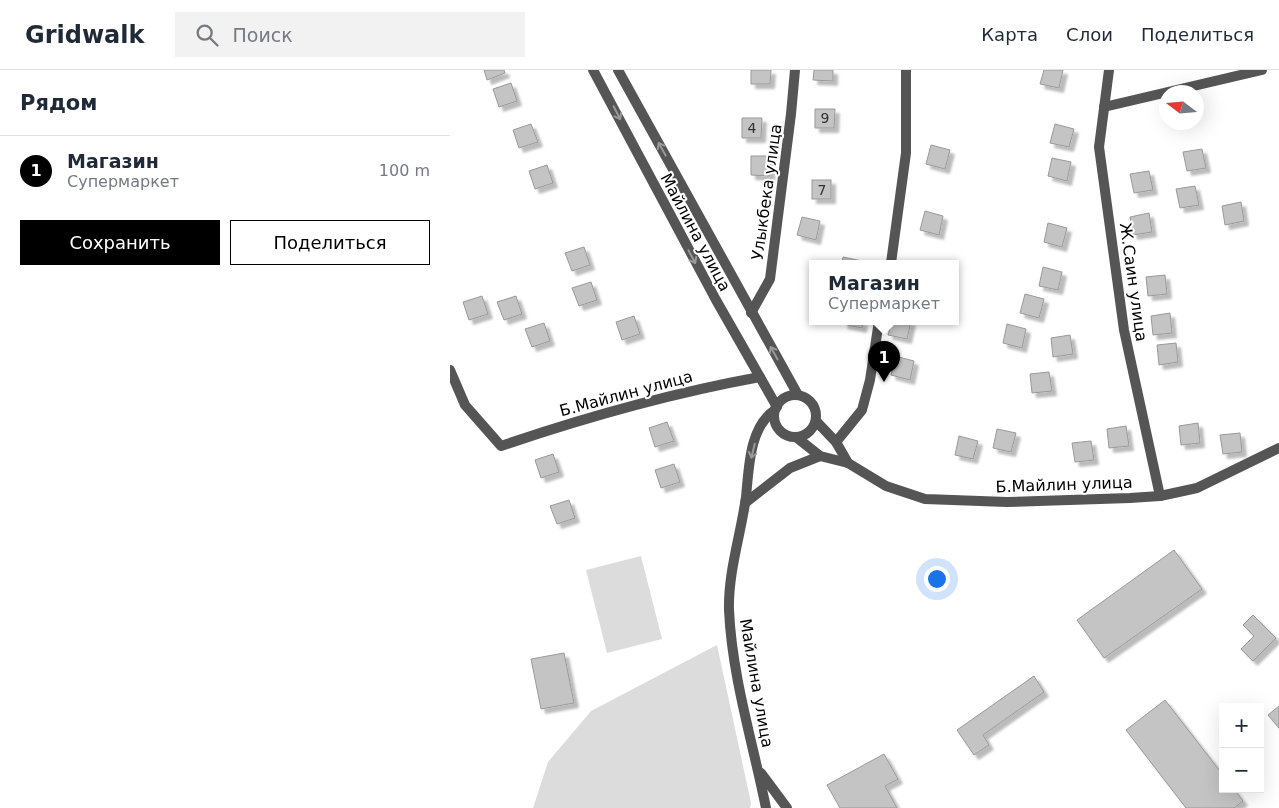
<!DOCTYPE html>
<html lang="ru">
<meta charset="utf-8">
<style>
body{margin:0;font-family:"DejaVu Sans",sans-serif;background:#f2f2f3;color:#1f2937}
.controls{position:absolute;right:15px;bottom:15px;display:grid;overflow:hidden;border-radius:0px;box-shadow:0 5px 20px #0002}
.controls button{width:45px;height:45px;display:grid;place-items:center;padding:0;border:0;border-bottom:1px solid #e0e1e3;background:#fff;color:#1f2937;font:25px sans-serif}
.compass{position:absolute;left:709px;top:15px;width:45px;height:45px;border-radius:50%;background:#fff;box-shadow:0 5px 20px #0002;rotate:286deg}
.you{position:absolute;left:486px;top:508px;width:18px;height:18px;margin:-12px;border:4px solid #fff;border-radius:50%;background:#1a73e8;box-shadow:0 0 0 8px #1a73e833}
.badge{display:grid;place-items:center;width:32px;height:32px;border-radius:50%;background:#000;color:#fff;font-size:16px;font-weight:700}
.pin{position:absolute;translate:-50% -41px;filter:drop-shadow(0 1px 2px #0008)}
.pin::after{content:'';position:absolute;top:26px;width:18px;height:15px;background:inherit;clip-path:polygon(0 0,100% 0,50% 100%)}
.popup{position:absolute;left:359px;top:190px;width:150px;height:65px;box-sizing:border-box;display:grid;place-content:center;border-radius:0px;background:#fff;filter:drop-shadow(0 1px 4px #0005);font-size:16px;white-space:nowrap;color:#747a83}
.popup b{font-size:19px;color:#1f2937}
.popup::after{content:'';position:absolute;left:50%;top:100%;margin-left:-10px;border:10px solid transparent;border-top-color:#fff}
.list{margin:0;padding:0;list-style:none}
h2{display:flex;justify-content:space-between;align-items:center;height:65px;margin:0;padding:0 20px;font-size:21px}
h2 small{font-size:16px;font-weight:400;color:#747a83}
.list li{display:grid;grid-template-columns:32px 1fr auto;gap:15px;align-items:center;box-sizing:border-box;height:70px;padding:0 20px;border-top:1px solid #e0e1e3}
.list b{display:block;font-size:19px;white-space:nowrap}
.list p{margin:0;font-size:16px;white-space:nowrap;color:#747a83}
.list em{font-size:16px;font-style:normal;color:#747a83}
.actions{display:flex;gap:10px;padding:15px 20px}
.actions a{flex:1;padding:11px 0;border:1px solid #000;border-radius:0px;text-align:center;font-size:18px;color:#000}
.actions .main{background:#000;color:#fff}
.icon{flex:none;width:28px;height:28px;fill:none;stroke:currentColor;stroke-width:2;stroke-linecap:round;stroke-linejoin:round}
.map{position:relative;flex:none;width:829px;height:738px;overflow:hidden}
header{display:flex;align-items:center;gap:30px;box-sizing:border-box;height:70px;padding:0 25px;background:#fff;border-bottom:1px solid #e0e1e3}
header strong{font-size:24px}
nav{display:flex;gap:28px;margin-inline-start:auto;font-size:18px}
.search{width:350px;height:45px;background:#f2f2f3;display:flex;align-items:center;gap:12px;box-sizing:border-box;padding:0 18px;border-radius:0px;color:#747a83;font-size:19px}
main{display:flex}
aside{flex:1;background:#fff}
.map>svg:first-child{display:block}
</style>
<header>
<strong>Gridwalk</strong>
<div class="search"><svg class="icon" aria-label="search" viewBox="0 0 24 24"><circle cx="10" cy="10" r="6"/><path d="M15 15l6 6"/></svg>Поиск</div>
<nav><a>Карта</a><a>Слои</a><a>Поделиться</a></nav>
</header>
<main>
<aside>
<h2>Рядом<small></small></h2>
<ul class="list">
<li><span class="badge">1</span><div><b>Магазин</b><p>Супермаркет</p></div><em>100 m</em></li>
</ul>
<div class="actions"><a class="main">Сохранить</a><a>Поделиться</a></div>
</aside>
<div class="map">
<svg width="829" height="738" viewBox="0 0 829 738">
<defs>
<filter id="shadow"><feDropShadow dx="4.5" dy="4.5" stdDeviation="1" flood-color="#0004"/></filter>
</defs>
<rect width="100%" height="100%" fill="#fff"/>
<g fill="#dcdcdc">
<polygon points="191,486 212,569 157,583 136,500"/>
<polygon points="267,575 301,733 300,738 83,738 98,692 141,641"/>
</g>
<g fill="#c4c4c4" stroke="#999" filter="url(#shadow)">
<polygon points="34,0 54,0 55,3 37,10"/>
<polygon points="301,0 321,0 320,14 301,14"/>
<polygon points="364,0 383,0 383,11 363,10"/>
<polygon points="594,0 613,0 609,18 590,14"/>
<polygon points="61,13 67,31 49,37 43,19"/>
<polygon points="365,39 385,39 384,58 365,58"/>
<polygon points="292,48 312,48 311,68 292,68"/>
<polygon points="81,54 88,72 69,78 63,60"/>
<polygon points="605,54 624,59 619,77 600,73"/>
<polygon points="481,75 500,80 495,99 476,94"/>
<polygon points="752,79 756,98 737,101 733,82"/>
<polygon points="301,86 321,86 320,106 301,105"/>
<polygon points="602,88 621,92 617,111 598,106"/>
<polygon points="97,95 103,113 85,119 79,101"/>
<polygon points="699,101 703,120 684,123 680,104"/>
<rect x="362" y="110" width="19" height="19"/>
<polygon points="745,116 749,135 730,138 726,119"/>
<polygon points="791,132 794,151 775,155 772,136"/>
<polygon points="475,141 493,146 489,165 470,160"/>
<polygon points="699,143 702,162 683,165 680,147"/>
<polygon points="352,147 370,151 366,170 347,165"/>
<polygon points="598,153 617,158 612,177 594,172"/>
<polygon points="134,177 140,195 122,201 115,183"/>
<polygon points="393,187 412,191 411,193 392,193"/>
<polygon points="593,197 612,202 608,220 589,216"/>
<polygon points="715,205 717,224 698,226 696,207"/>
<polygon points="141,212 147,230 129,236 122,218"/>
<polygon points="575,224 594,229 589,248 570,243"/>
<polygon points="32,226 38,244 19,250 13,232"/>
<polygon points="66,226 72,244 54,250 47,232"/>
<polygon points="720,243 722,263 703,265 701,246"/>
<polygon points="184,246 190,264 172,270 166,252"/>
<polygon points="394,251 413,251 412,258 393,254"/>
<polygon points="442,251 461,251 457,269 438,265"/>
<polygon points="94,253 100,271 82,277 75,259"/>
<polygon points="557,254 576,259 572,278 553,273"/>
<polygon points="620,265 623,284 603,287 601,268"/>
<polygon points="726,273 728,292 709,295 707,275"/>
<polygon points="445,286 464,291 460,310 441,305"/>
<polygon points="599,302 602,321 582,323 580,304"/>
<polygon points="217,352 224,371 205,377 199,358"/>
<polygon points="748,353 750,373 731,375 729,356"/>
<polygon points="676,356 679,376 659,378 657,359"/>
<polygon points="547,359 566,363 561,382 543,378"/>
<polygon points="790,363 792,382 773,384 770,365"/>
<polygon points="509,366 528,371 523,389 505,385"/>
<polygon points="641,371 644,390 625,392 622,373"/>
<polygon points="103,384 109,402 91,408 85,390"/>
<polygon points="224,394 230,412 211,418 205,400"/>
<polygon points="119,430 125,448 107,454 100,436"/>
<polygon points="724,480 752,519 654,588 627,550"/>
<polygon points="803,545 826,568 803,591 791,579 804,566 793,555"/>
<polygon points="114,583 124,633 91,639 81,589"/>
<polygon points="584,606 594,622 533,665 539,675 524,685 507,660"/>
<polygon points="715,630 773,705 773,719 784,719 793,731 784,738 736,738 676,660"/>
<polygon points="829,636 829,658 818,645"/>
<polygon points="434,684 448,709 435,716 447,738 390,738 377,715"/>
</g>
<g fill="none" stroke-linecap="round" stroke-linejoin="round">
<g stroke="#555" stroke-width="10">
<polyline points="659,0 649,77 674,260 710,426"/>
<polyline points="654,37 812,0"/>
<polyline points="441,193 456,83 456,0"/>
<polyline points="301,243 320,209 341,44 345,0"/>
<path d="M0 300 15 335 51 376C136 347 222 323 310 307"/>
<polyline points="386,372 412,340 420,310 429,251"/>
<polyline points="295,433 340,398 370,386"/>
<polyline points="311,703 337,738"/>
<path d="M316 738C303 673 282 607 279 540 278 502 291 464 296 427 299 398 299 357 325 340"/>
</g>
<g stroke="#555" stroke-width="10">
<polyline points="143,0 266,230 327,337"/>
<polyline points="168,0 348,325"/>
<circle cx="345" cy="346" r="21"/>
<polyline points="366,351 386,372 398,393"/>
<polyline points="346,367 370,386 398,393 436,416 475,429 557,432 680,428 710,426 747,418 829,378"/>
</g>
</g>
<defs><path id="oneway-shaft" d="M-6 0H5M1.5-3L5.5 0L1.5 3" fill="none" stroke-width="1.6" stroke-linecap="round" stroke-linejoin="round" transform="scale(1.25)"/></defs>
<g stroke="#999">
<use href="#oneway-shaft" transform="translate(167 43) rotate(63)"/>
<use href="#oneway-shaft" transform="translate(212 79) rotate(-119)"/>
<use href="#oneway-shaft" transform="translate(242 187) rotate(62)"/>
<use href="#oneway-shaft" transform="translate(324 283) rotate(-119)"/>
<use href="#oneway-shaft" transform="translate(303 381) rotate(104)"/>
</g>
<g text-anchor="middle" stroke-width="4" stroke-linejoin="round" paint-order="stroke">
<g font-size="14" fill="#313131">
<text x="375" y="53">9</text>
<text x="302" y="63">4</text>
<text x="372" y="125">7</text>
</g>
<g font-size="16" fill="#000" stroke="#fff">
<text transform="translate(316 122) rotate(-82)" y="6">Улыкбека улица</text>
<text transform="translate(246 162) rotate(62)" y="6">Майлина улица</text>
<text transform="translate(684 212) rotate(82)" y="6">Ж.Саин улица</text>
<text transform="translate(176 323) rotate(-15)" y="6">Б.Майлин улица</text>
<text transform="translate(614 414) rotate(-2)" y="6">Б.Майлин улица</text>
<text transform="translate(307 613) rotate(80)" y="6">Майлина улица</text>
</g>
</g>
</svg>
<div class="controls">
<button>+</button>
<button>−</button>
</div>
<svg class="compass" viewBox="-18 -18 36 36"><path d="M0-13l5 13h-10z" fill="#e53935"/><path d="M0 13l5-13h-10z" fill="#747a83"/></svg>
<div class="you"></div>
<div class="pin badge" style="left:434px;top:312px">1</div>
<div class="popup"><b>Магазин</b>Супермаркет</div>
</div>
</main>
